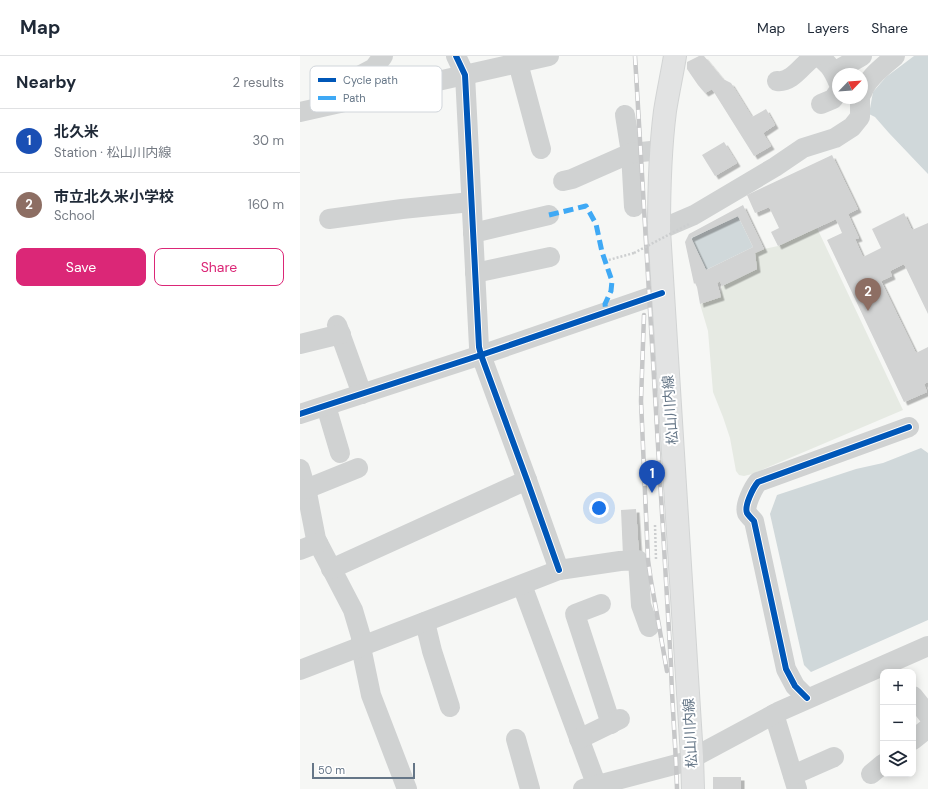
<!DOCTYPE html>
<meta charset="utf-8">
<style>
body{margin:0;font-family:"DM Sans","Noto Sans JP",sans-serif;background:#f6f6f7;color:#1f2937}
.controls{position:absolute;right:12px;bottom:12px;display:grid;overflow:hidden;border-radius:8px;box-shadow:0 2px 10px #0003}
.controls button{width:36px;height:36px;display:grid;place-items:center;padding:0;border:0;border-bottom:1px solid #e0e1e3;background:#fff;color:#1f2937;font:20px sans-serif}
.compass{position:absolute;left:532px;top:12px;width:36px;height:36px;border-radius:50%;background:#fff;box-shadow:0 2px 10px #0003;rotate:65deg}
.scale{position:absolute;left:12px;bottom:10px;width:103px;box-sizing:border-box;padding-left:4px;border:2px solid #657687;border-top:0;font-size:11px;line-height:14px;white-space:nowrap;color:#657687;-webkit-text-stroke:3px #fff;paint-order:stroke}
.you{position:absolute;left:299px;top:452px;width:14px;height:14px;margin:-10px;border:3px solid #fff;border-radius:50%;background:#1a73e8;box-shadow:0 0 0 6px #1a73e833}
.badge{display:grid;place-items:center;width:26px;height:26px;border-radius:50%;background:#db2777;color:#fff;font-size:13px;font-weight:700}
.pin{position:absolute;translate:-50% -33px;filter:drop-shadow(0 1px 2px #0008)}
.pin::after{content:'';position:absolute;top:21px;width:14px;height:12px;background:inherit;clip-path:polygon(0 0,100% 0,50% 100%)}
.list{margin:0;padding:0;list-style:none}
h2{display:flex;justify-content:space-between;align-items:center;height:52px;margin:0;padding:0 16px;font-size:17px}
h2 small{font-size:13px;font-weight:400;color:#747a83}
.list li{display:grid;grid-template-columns:26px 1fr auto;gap:12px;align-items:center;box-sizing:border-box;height:64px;padding:0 16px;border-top:1px solid #e0e1e3}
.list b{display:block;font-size:15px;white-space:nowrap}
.list p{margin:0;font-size:13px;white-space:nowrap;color:#747a83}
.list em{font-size:13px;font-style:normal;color:#747a83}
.actions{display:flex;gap:8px;padding:12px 16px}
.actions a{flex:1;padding:9px 0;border:1px solid #db2777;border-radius:8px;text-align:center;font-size:14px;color:#db2777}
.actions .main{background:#db2777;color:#fff}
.icon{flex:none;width:22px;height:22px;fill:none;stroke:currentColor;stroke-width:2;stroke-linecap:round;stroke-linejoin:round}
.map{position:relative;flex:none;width:628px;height:733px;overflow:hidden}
header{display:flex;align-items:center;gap:24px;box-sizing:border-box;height:56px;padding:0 20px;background:#fff;border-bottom:1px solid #e0e1e3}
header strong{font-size:19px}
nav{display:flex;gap:22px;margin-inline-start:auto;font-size:14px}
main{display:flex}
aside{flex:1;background:#fff}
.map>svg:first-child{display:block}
</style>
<header>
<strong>Map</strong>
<nav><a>Map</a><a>Layers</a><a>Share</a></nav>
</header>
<main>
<aside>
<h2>Nearby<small>2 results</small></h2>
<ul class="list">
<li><span class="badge" style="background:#1a4fb4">1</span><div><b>北久米</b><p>Station · 松山川内線</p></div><em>30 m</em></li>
<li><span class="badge" style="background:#8d6e63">2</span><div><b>市立北久米小学校</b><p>School</p></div><em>160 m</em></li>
</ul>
<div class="actions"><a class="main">Save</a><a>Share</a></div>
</aside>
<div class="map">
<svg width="628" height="733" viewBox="0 0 628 733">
<defs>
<filter id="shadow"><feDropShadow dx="3.5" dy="3.5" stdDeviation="0" flood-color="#0004"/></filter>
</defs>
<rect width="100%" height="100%" fill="#f6f7f5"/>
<polygon fill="#e6eae3" points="517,172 603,354 452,418 444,420 439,419 436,415 430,382 423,361 413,336 408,275 400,248 420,241 422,230 457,213 455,197 464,193 478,190"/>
<g fill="#d0d8da">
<polygon points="614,0 628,0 628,118 589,77 575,61 569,58 573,36 586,21"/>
<polygon points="438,160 453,191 406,214 391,182"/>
<polygon points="621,392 628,397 628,564 511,616 504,609 470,458 477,439 556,413 583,407"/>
</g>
<g fill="#d2d3d3" fill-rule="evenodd" filter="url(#shadow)">
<polygon points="399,0 404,0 423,23 431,27 452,61 466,53 475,69 463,77 471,90 454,100 412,33 405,37 398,29 387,13 387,6"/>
<polygon points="424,86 437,107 415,120 402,99"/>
<polygon points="532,99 558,153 548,158 559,182 555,183 563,201 581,192 572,173 604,157 612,174 628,167 628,258 604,208 590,215 592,220 581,225 616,297 628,291 628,326 624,328 627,336 604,346 527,184 542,177 536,163 478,190 471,176 479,172 469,151 455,157 447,139"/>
<path d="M443 149 464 193 455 197 457 213 422 230 420 225 417 227 421 241 400 248 397 231 395 227 394 228 385 186 389 178ZM438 160 453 191 406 214 391 182Z"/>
<polygon points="336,453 339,499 323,500 321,454"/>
<rect x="413" y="721" width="28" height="12"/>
</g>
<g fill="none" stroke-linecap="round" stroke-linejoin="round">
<g stroke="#d2d4d4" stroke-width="24">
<path id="major" d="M375 0C372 18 368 36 365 55 360 94 359 134 359 174L392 701 393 733"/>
</g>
<g stroke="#cccecf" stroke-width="2.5" stroke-dasharray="2 2" stroke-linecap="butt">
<polyline points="305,205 334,197"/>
<polyline points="355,469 356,503"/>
</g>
<g stroke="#d0d2d2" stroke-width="20">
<polyline points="156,0 165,19 179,291 181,299 227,424 259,514"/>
<path d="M517 0C528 6 533 14 538 26"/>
<polyline points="218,7 241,93"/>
<polyline points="534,16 562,0"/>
<path d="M477 25C493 27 503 7 515 0"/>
<path d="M562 37C567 22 584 10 595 0"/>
<polyline points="39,47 38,31 74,12 83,0"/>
<polyline points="521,48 533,43 538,36"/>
<polyline points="0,56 249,0"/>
<polyline points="325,59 331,97 334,151"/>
<polyline points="263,125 272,123 331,97 361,94"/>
<polyline points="29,163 102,153 171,146"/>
<polyline points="359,174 394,159 475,111 503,92 535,82 552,71 560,61 560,42"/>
<polyline points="173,177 249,159"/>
<polyline points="175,217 250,201"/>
<polyline points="37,269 62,338"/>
<polyline points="0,288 41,278"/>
<polyline points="26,350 40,397"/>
<polyline points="0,358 181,299 362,237"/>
<polyline points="0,413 7,437 16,483 53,554 61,581 61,591 71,639 107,733"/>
<polyline points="6,433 58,412"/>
<polyline points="0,494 18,487"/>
<polyline points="31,513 227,424"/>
<polyline points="222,529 298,733"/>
<polyline points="301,548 275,558 311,668"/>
<polyline points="125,566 132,595 150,651"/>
<polyline points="0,614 259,514 320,505 338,504 341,549 349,571"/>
<polyline points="613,640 628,659"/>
<path d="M507 642 495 630 486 613 454 465C452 463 449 460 447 457 444 450 453 432 458 426L609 371"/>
<polyline points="474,658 497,733"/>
<polyline points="216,683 230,733"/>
<polyline points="279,683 320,663"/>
<polyline points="613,684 628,672"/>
<polyline points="571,718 583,708"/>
<polyline points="493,719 534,701"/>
<polyline points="283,733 385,706 478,656 628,590"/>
</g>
<use href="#major" stroke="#e2e3e3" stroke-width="22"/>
<g stroke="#c6c7c8" stroke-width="4.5">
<g id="rail">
<path d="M335 0 371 609C372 651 376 692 377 733"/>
<polyline points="344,259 341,345 348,504 351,525 367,615"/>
</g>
</g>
<use href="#rail" stroke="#fff" stroke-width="3" stroke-dasharray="9" stroke-linecap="butt"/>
<polyline stroke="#cccecf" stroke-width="2.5" stroke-dasharray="2 2" stroke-linecap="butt" points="334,197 389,168"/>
<polyline stroke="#3fa9f5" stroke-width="5" stroke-dasharray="10 5" stroke-linecap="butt" points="249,159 286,150 296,168 302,196 312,225 311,235 305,248 306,256"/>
<g stroke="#fff" stroke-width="8">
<g id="cycleway">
<polyline points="156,0 165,19 179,291 181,299 227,424 259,514"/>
<polyline points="0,358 181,299 362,237"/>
<path d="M507 642 495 630 486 613 454 465C452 463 449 460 447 457 444 450 453 432 458 426L609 371"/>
</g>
</g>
<use href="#cycleway" stroke="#0057b8" stroke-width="6"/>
</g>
<g text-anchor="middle" stroke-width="4" stroke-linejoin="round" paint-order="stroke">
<g font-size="14" fill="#657687" stroke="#fff">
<text transform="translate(370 354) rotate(-94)" y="5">松山川内線</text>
<text transform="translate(390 677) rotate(-93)" y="5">松山川内線</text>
</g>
</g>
<rect x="10" y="10" width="132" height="46" rx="6" fill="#fff" stroke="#d1d6db" stroke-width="1"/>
<rect x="18" y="22" width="18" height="4" fill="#0057b8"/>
<rect x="18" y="40" width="18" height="4" fill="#3fa9f5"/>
<g font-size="11" fill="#657687">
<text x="43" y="28">Cycle path</text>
<text x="43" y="46">Path</text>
</g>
</svg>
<div class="controls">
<button>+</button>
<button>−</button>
<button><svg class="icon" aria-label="layers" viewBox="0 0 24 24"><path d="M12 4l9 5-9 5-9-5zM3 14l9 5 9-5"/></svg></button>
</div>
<svg class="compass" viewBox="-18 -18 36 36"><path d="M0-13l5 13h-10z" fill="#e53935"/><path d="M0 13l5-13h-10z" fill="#747a83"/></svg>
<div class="scale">50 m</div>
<div class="you"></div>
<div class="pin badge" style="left:352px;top:437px;background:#1a4fb4">1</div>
<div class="pin badge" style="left:568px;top:255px;background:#8d6e63">2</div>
</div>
</main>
